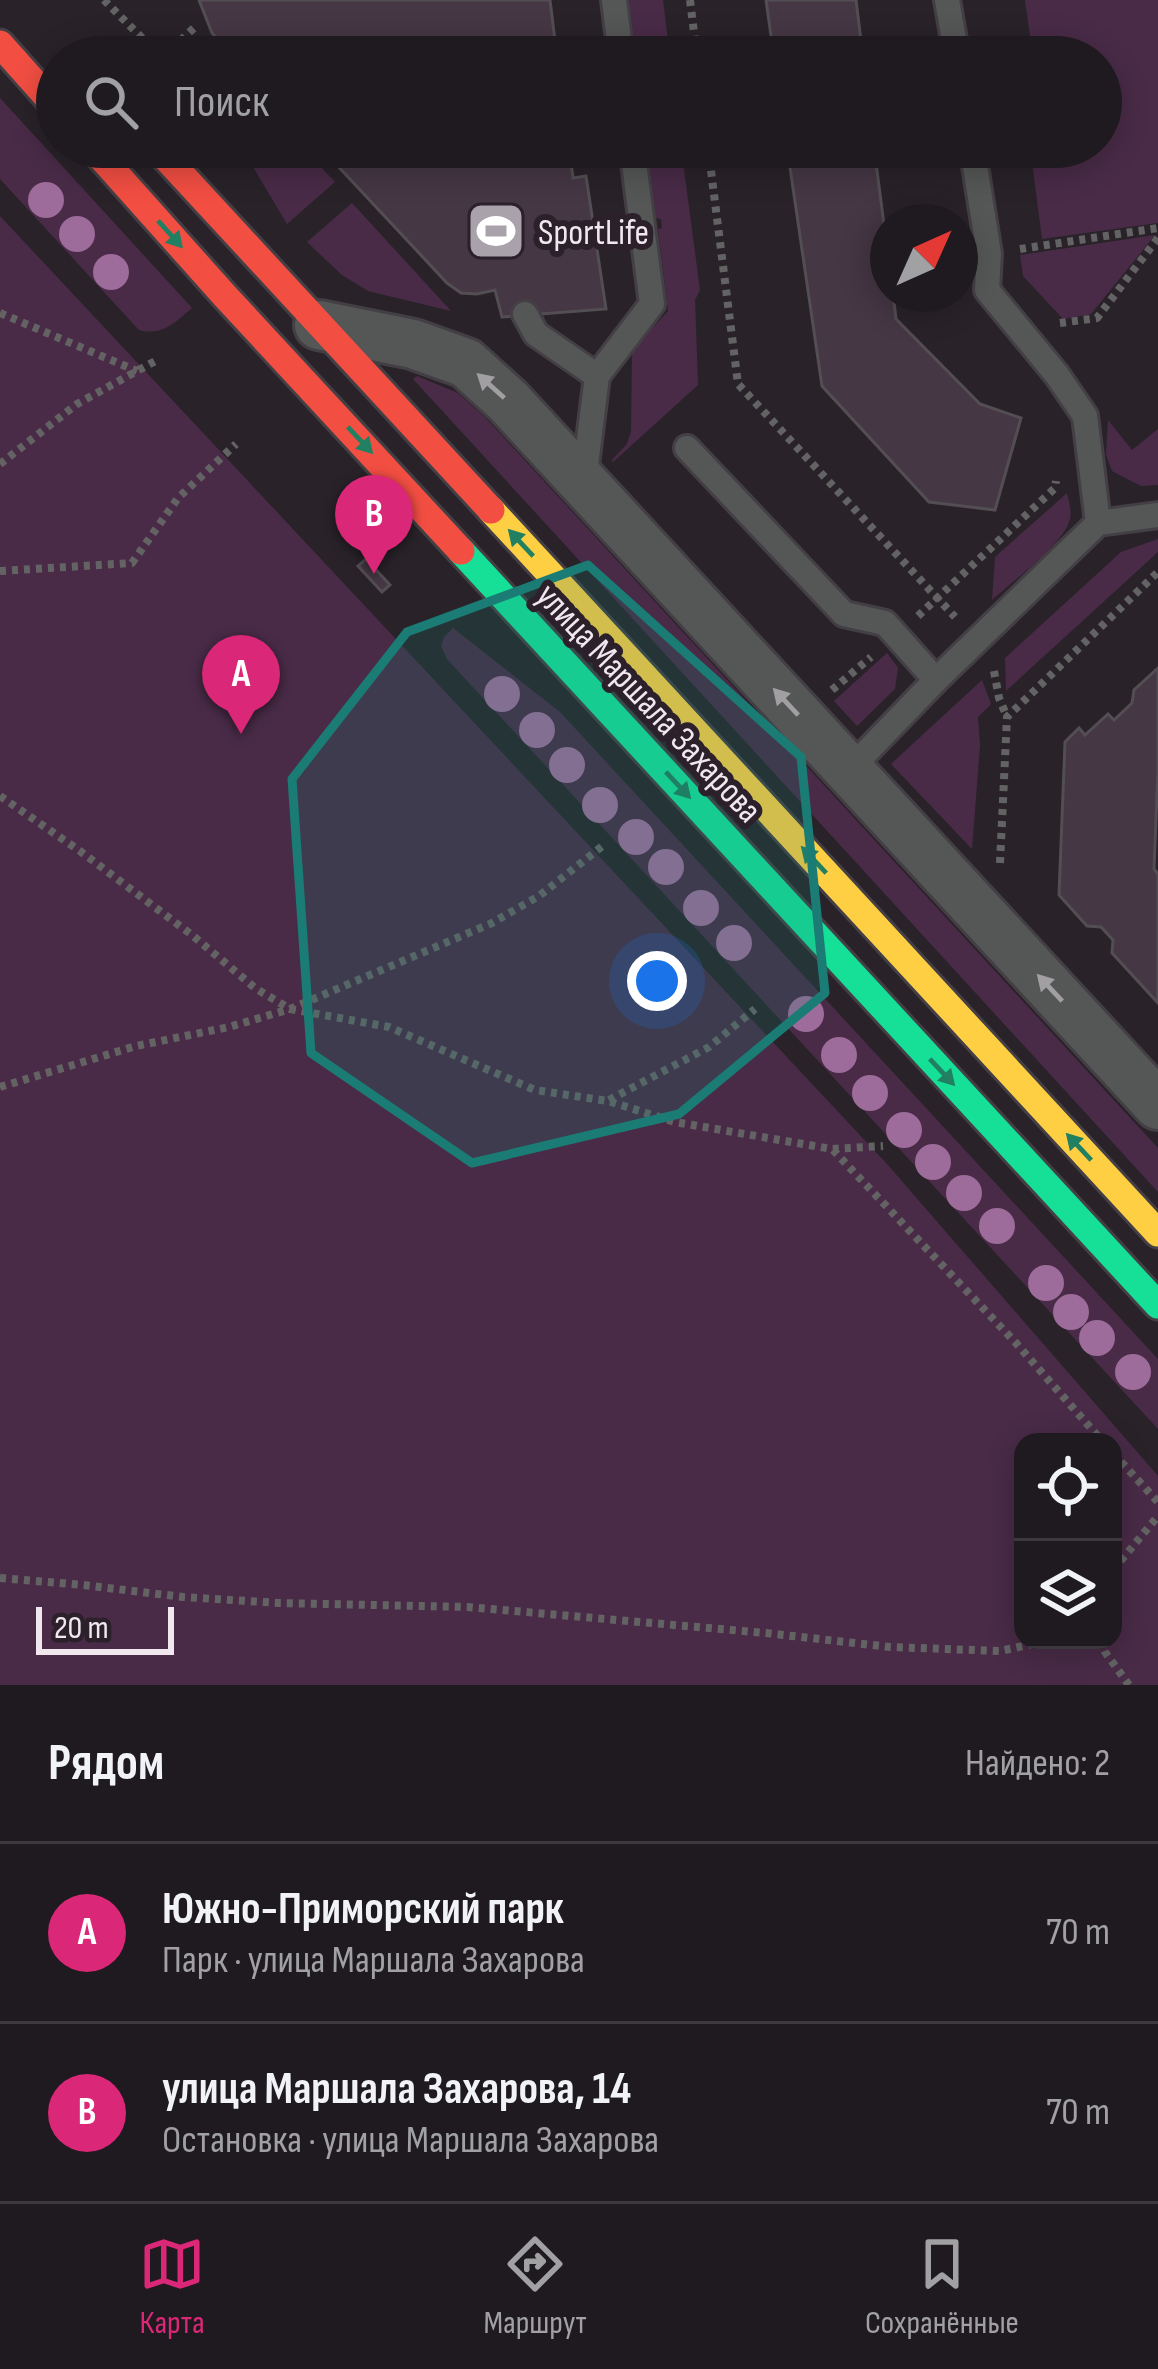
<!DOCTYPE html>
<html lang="ru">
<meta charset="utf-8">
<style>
body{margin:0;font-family:"Sofia Sans Condensed",sans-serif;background:#272328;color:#f1f3f6}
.controls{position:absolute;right:36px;bottom:36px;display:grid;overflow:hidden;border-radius:24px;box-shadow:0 6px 30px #0003}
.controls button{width:108px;height:108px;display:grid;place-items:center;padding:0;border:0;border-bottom:3px solid #3c383d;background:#1f1a1f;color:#f1f3f6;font:60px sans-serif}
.compass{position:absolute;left:870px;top:204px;width:108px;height:108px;border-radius:50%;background:#1f1a1f;box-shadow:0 6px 30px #0003;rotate:45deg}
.scale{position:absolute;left:36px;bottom:30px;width:138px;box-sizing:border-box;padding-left:12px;border:6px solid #f0e7ef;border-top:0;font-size:33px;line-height:42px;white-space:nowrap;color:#f0e7ef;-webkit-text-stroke:9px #2c202b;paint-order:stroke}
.you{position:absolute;left:657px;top:981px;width:42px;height:42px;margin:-30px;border:9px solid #fff;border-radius:50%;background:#1a73e8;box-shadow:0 0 0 18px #1a73e833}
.badge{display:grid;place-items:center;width:78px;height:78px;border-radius:50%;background:#db2777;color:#fff;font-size:39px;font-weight:700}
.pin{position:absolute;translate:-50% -99px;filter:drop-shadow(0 3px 6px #0008)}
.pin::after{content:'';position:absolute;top:63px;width:42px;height:36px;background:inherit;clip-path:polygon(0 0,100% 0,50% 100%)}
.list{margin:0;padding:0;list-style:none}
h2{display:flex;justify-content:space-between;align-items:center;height:156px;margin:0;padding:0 48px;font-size:51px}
h2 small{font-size:39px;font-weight:400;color:#a1a1a4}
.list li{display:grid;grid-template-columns:78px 1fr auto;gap:36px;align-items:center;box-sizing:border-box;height:180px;padding:0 48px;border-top:3px solid #3c383d}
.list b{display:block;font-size:45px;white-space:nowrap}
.list p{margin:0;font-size:39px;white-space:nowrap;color:#a1a1a4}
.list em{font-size:39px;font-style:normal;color:#a1a1a4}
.icon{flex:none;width:66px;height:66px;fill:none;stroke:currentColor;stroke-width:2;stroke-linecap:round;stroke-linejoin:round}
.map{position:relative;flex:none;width:1158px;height:1685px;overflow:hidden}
.search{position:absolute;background:#1f1a1f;box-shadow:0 6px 30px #0003;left:36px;right:36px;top:36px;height:132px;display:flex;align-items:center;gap:30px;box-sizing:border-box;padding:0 42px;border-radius:66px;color:#a1a1a4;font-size:45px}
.sheet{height:516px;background:#1f1a1f}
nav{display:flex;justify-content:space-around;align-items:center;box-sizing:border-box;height:168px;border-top:3px solid #3c383d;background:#1f1a1f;font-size:33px;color:#a1a1a4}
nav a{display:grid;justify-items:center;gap:6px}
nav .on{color:#db2777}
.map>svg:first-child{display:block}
</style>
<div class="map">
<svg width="1158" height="1685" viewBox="0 0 1158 1685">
<rect width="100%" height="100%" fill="#292329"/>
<g fill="#492b47" fill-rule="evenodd">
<polygon points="629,0 663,0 670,57 636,57"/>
<polygon points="1025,0 1158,0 1158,223 1042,239 1030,147 1101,147 1101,57 1033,57"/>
<path d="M0 98 192 308C174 323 163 336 139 330L0 179Z"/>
<polygon points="241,147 302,147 335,182 287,224"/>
<polygon points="647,147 681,147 700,290 695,300 698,385 613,462 612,460 627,444 631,431 632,355 637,345 668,311 658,229 662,228 661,219 656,218"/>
<polygon points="352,203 451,311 368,291 342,275 307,242"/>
<path d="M0 216 887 1164 1158 1476V1685H0ZM1023 1442H1113V1640H1023Z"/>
<polygon points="1155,235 1091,314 1063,319 1023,276 1020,255"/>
<polygon points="417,376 458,393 485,417 1158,1148 1158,1192 413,379"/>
<polygon points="1108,420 1132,450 1158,429 1158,485 1141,486 1112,471 1106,455"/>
<path d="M1067 493C1069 503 1073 513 1069 522 1063 543 1010 584 992 600L995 557Z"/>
<polygon points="1158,539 1158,552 1006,691 1005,658 1121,552"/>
<polygon points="453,628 560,712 1158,1359 1158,1429 447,659 441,646 444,637"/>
<polygon points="887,653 898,668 895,689 857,726 834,701"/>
<polygon points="982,680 991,704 978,717 980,745 972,849 891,764"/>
</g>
<g fill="#453744" stroke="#534e53" stroke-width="3">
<polygon points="199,0 550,0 557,57 235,57 212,33"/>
<polygon points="766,0 856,0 863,57 774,57"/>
<polygon points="320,147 569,147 573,178 586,176 606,309 502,317 495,290 477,294 461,293 447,283"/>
<polygon points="787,147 874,147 888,256 888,294 893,294 896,319 980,404 1021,418 995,510 929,502 822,386"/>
<polygon points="366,559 390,585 382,592 358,566"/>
<polygon points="1158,668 1158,770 1154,869 1158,874 1158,1003 1112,953 1113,940 1101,927 1087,926 1059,895 1065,742 1079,728 1085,735 1108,714 1114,720 1132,703 1134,690"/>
</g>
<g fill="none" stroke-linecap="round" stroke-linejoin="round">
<g stroke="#443f44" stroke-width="30">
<g id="lane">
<polyline points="614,0 621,57"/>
<polyline points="947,0 957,57"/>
<polyline points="972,147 989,254 987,290 1057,375 1085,416 1098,523"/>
<polyline points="525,314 536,334 597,376"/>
<polyline points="687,448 844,614 885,623 936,680"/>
<polyline points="584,481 597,376 652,304 632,147"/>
<polyline points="849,770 936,680 1098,523 1158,515"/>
</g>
</g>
<g stroke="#443f44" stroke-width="54">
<polyline id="street" points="319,325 413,344 466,363 508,401 1158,1105"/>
</g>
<g stroke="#443f44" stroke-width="33">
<polyline id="fast" points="461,551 1158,1305"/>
</g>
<g stroke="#443f44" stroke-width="33">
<polyline id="slow" points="491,510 1158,1233"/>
</g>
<g stroke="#443f44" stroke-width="33">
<g id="jam">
<polyline points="0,44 57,108"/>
<polyline points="92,147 225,296 461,551"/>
<polyline points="156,147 491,510"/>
</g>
</g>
<g stroke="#646364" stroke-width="8" stroke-dasharray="6 6" stroke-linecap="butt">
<polyline points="104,0 161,57"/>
<polyline points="690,0 697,57"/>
<polyline points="163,57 197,25"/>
<polyline points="708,147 738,384 955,617"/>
<polyline points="1020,249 1158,228"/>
<polyline points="0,313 137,371"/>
<polyline points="1060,323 1097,318 1158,238"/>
<polyline points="0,464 77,404 157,360"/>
<polyline points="0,571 132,563 178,498 236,444"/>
<polyline points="918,616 1055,488 1056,481"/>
<polyline points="994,671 999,698 1007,717"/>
<polyline points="832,690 871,657"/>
<polyline points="0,796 80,851 192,935 255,988 290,1009 389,1027 535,1090 608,1101 675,1122 832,1149 883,1146"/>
<polyline points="1000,863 1007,717 1158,572"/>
<polyline points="0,1087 136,1046 229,1027 290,1009 492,923 539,896 605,844"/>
<polyline points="609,1100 709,1047 755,1009"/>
<polyline points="833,1150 1016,1343 1103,1442"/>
<polyline points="1113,1453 1158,1502"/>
<polyline points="1113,1570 1158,1516"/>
<polyline points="0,1578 83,1585 183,1597 279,1603 468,1607 766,1633 890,1647 1000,1651 1051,1640"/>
<polyline points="1100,1640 1105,1652 1129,1685"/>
</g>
<use href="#lane" stroke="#555757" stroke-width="24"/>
<use href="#street" stroke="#555757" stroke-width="48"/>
<use href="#fast" stroke="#16e098" stroke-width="27"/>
<use href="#slow" stroke="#ffcf43" stroke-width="27"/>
<use href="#jam" stroke="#f24e42" stroke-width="27"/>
</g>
<g fill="#9d6c9a">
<circle cx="46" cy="200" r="18"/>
<circle cx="77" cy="234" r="18"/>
<circle cx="111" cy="272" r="18"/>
<circle cx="502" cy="694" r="18"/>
<circle cx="537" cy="730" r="18"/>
<circle cx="567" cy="765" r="18"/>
<circle cx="600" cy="805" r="18"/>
<circle cx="636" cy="837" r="18"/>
<circle cx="666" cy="867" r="18"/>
<circle cx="701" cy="908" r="18"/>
<circle cx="734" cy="943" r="18"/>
<circle cx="806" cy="1014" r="18"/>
<circle cx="839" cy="1055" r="18"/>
<circle cx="870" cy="1093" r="18"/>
<circle cx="904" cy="1130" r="18"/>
<circle cx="933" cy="1162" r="18"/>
<circle cx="964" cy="1193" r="18"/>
<circle cx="997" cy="1226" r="18"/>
<circle cx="1046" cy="1283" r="18"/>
<circle cx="1071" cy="1312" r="18"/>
<circle cx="1097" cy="1338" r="18"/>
<circle cx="1133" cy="1372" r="18"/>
</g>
<defs><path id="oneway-solid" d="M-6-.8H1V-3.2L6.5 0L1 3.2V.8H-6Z" transform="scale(3)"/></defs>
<g fill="#218062">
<use href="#oneway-solid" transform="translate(170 234) rotate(48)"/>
<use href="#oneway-solid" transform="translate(360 440) rotate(47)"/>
<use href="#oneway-solid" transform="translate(521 543) rotate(-133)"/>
<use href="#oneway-solid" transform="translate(678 785) rotate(47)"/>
<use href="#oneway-solid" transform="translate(814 860) rotate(-133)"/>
<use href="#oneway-solid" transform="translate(942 1072) rotate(47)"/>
<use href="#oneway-solid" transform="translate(1079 1147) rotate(-133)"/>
</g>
<g fill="#a29fa3">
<use href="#oneway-solid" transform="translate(491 386) rotate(-138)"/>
<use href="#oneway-solid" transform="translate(786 702) rotate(-133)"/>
<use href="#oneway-solid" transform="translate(1050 988) rotate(-133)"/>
</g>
<path fill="#1a7c74" fill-opacity="0.2" stroke="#1a7c74" stroke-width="9" stroke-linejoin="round" d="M588 565 801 757 825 993 679 1114 472 1163 311 1053 292 779 407 632Z"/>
<defs>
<g id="stadium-square" transform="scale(3)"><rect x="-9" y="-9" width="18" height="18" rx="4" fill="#aaa2aa" stroke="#2c202b"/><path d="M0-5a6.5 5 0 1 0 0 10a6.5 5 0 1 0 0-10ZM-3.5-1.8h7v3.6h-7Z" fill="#fff"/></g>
</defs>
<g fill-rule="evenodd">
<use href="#stadium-square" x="496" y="231"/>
</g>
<g text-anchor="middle" stroke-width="12" stroke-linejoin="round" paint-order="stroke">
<g font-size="36" fill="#f0e7ef" stroke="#2c202b" text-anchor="start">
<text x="538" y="244">SportLife</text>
</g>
<g font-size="36" fill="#f0e7ef" stroke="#2c202b">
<text transform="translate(650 702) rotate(47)" y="13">улица Маршала Захарова</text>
</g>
</g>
</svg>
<div class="controls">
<button><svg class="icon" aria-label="locate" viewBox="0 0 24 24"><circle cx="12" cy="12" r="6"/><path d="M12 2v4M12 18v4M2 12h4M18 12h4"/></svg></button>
<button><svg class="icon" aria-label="layers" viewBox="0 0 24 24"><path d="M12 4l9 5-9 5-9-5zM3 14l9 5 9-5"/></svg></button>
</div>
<svg class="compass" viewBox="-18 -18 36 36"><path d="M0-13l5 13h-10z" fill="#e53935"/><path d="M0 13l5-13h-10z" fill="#a1a1a4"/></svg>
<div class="scale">20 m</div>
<div class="you"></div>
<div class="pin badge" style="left:241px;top:734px">A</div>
<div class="pin badge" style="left:374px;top:574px">B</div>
<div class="search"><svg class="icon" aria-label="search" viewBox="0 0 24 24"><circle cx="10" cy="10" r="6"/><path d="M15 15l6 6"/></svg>Поиск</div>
</div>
<section class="sheet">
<h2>Рядом<small>Найдено: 2</small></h2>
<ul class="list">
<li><span class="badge">A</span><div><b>Южно-Приморский парк</b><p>Парк · улица Маршала Захарова</p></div><em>70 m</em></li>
<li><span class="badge">B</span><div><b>улица Маршала Захарова, 14</b><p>Остановка · улица Маршала Захарова</p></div><em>70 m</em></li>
</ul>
</section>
<nav>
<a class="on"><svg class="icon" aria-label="map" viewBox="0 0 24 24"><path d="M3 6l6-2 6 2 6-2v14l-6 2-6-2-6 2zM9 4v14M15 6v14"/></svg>Карта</a>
<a><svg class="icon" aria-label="directions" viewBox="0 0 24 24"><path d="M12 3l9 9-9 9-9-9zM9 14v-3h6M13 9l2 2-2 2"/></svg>Маршрут</a>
<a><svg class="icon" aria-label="saved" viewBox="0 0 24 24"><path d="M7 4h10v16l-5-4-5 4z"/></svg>Сохранённые</a>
</nav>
